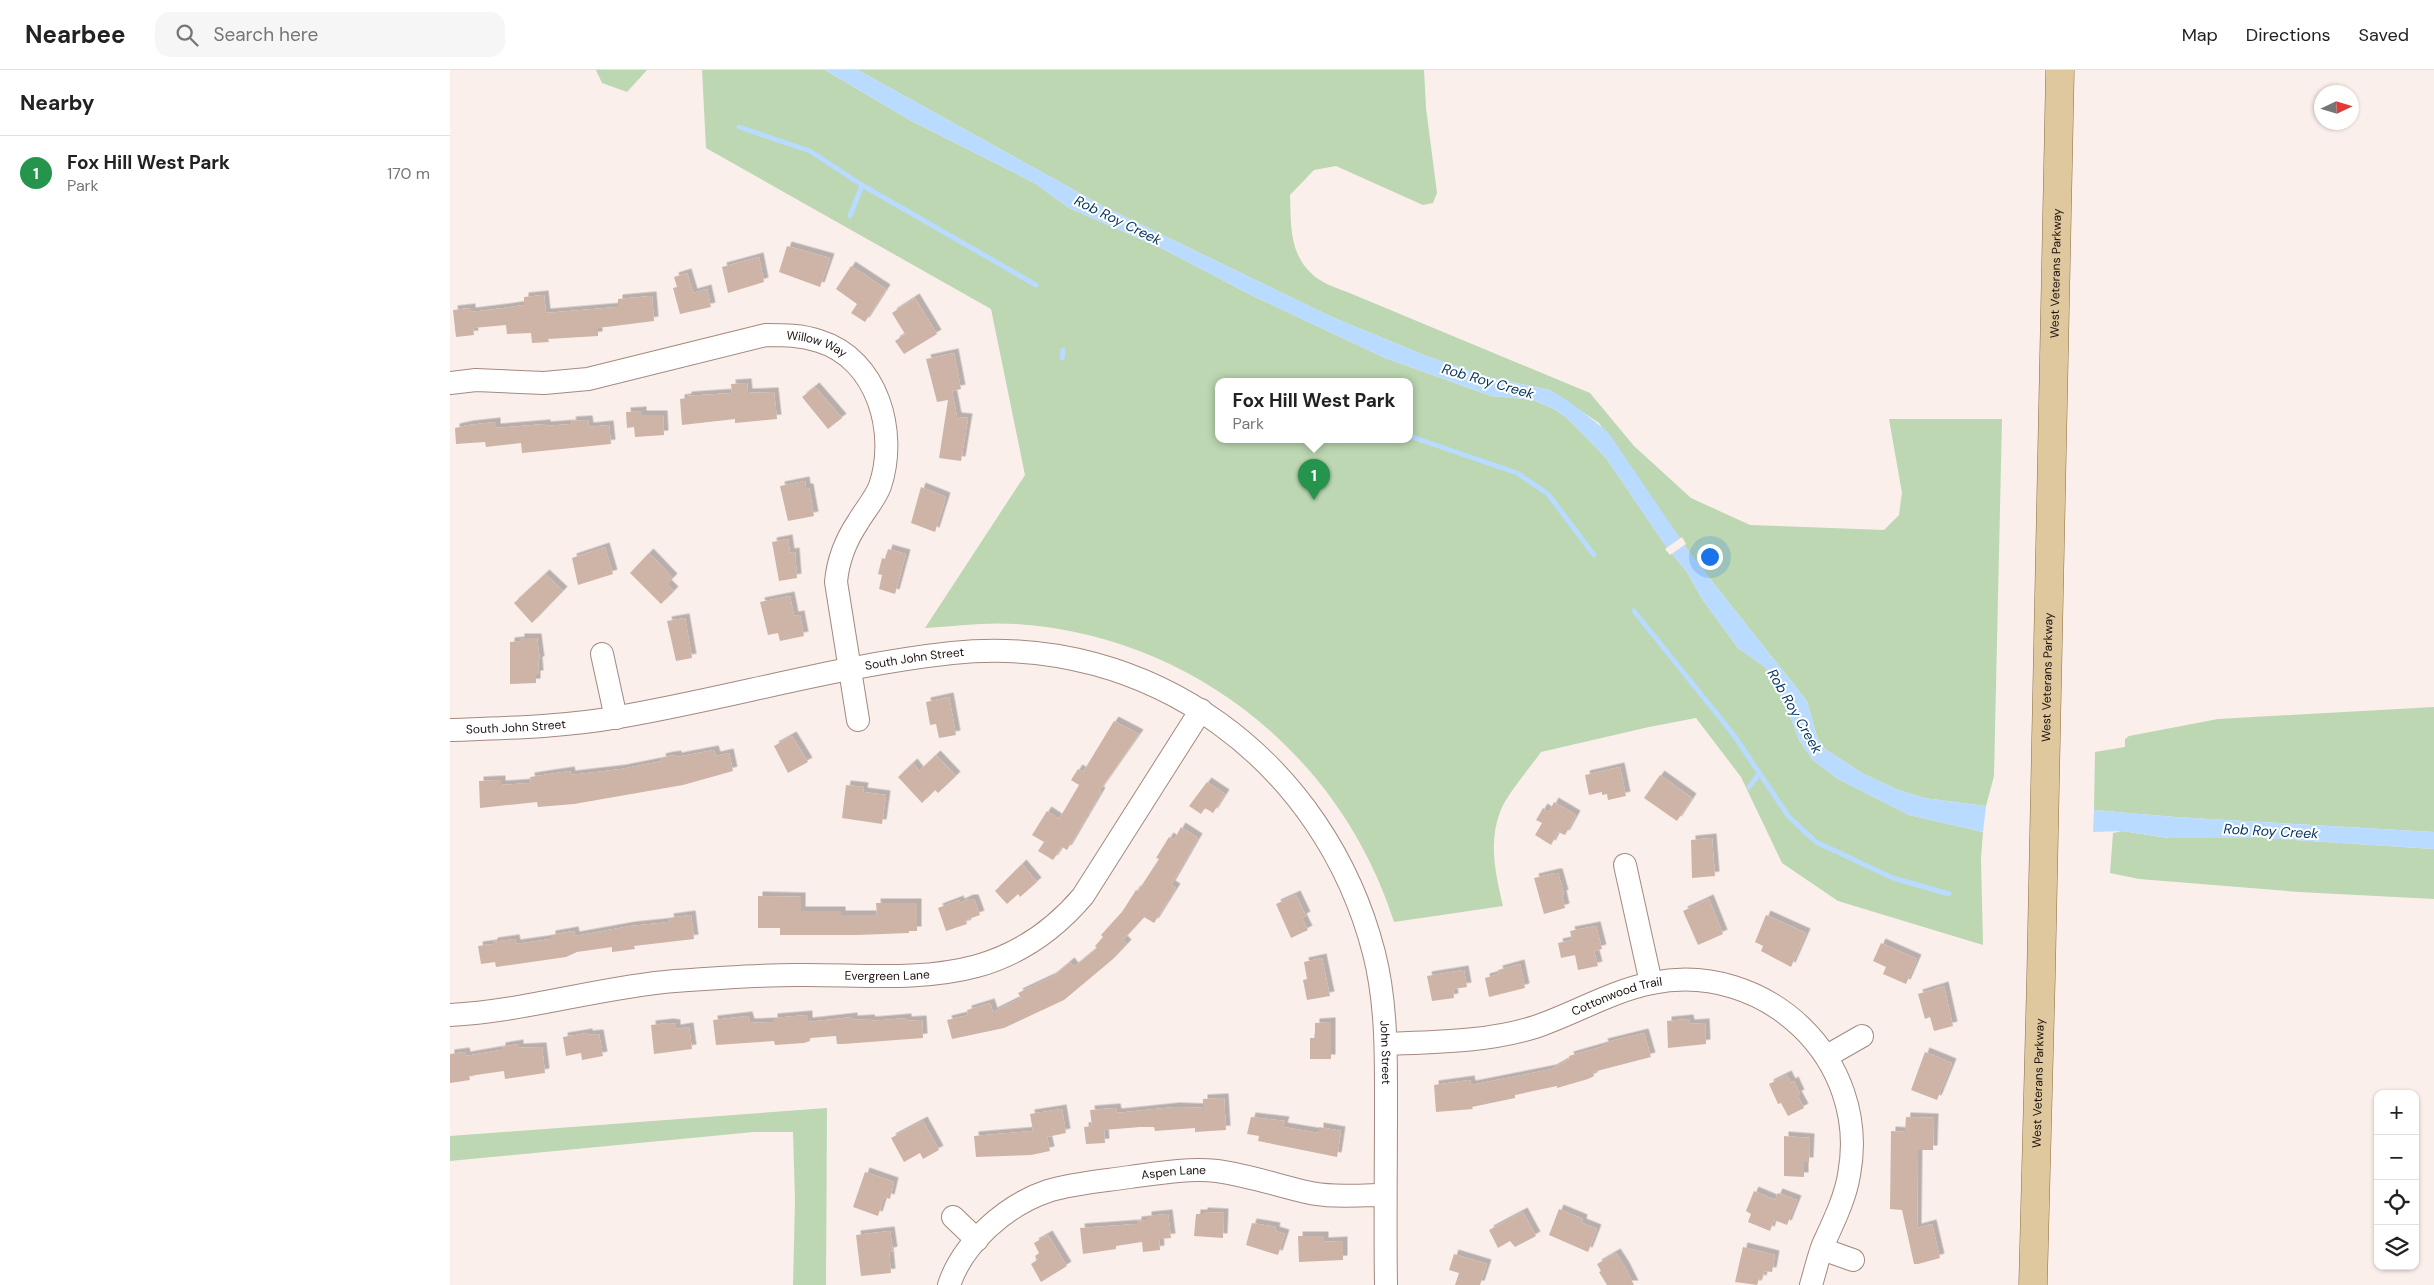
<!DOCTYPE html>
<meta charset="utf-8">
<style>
body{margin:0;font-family:"DM Sans",sans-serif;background:#f6f6f6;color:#222}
.controls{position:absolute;right:15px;bottom:15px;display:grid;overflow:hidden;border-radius:10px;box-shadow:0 1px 4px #0004}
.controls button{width:45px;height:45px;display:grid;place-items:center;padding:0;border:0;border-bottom:1px solid #e0e0e0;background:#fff;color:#222;font:25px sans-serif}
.compass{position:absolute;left:1864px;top:15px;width:45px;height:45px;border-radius:50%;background:#fff;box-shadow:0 1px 4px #0004;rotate:86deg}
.you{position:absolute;left:1259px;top:486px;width:18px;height:18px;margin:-12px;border:4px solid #fff;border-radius:50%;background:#1a73e8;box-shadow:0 0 0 8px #1a73e833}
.badge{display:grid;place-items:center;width:32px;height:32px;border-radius:50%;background:#25954e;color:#fff;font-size:16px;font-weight:700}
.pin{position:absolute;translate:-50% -41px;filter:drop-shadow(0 1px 2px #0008)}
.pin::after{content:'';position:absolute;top:26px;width:18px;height:15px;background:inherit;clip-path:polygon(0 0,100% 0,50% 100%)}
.popup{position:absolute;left:765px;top:308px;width:198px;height:65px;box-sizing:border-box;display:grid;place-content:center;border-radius:10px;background:#fff;filter:drop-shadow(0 1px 4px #0005);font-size:16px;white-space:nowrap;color:#767676}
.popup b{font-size:19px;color:#222}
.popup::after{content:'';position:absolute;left:50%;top:100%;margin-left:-10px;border:10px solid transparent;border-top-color:#fff}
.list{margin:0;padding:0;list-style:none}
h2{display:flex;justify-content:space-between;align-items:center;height:65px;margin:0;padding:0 20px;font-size:21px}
h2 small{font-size:16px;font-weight:400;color:#767676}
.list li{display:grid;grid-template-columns:32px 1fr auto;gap:15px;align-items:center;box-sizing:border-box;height:75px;padding:0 20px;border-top:1px solid #e0e0e0}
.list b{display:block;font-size:19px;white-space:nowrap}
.list p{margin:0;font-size:16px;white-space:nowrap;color:#767676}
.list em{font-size:16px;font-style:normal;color:#767676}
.icon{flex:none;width:28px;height:28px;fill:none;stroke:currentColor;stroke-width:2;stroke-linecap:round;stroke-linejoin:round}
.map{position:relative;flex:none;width:1984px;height:1215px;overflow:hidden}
header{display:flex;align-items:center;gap:30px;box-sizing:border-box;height:70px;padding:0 25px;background:#fff;border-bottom:1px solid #e0e0e0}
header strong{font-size:24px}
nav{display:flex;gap:28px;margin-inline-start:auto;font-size:18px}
.search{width:350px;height:45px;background:#f6f6f6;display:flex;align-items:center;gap:12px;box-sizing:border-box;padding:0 18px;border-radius:15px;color:#767676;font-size:19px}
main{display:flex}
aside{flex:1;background:#fff}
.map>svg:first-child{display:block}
</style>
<header>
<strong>Nearbee</strong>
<div class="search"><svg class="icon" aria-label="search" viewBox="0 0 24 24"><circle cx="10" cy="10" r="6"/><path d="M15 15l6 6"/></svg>Search here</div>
<nav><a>Map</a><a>Directions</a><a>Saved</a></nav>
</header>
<main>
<aside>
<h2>Nearby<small></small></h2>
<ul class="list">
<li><span class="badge">1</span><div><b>Fox Hill West Park</b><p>Park</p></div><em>170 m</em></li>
</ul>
</aside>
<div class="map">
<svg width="1984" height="1215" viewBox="0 0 1984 1215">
<defs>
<filter id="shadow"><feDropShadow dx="4.5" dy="-4.5" stdDeviation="0" flood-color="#0004"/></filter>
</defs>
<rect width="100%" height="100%" fill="#fbefeb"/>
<g fill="#bcd7b1" fill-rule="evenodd">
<polygon points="146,0 197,0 177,22 152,13"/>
<path d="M252 0H375L458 49 586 114 619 138 713 179 801 225 935 288 1041 326 1083 330 1104 339 1117 348 1156 388 1218 479 1237 502 1252 529 1288 578 1315 597 1335 633 1349 670 1363 690 1388 709 1459 745 1533 762 1531 788 1533 875 1388 831 1332 793 1291 707 1246 648 1199 657 1091 682C1080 698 1056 725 1050 742 1038 774 1046 805 1053 836L944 852C891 685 741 565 566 554 536 552 505 556 475 558L575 405 541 239 256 78ZM769 311H959V369H769Z"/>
<path d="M408 0H974L976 38 987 123 983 133 973 135 886 96 864 100 840 125C841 155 839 184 863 205 873 214 890 219 902 224L1140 323 1184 376 1241 428 1300 455 1434 460 1449 445 1452 423 1439 349H1552L1544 706 1536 736 1474 728 1446 719 1412 703 1375 679 1367 667 1357 631 1242 486 1149 353 1100 320 1038 307 974 285 882 247 653 136Z"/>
<polygon points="1984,637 1984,762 1725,747 1644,740 1645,682 1675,677 1675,669 1679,666 1768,649"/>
<polygon points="1672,761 1718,768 1813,768 1984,779 1984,829 1849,822 1689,809 1660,803 1663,763"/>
<polygon points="377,1038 376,1215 343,1215 345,1131 343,1062 304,1062 0,1091 0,1066"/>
</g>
<g fill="#b9dbff">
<polygon points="375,0 408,0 653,136 882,247 974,285 1038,307 1100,320 1120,332 1158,362 1242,486 1357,631 1367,667 1375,679 1412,703 1446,719 1474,728 1536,736 1533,762 1459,745 1388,709 1363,690 1349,670 1335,633 1315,597 1288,578 1252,529 1237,502 1218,479 1156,388 1117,348 1104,339 1083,330 1041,326 935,288 801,225 713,179 619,138 586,114 458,49"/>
<polygon points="1644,740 1725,747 1984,762 1984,779 1813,768 1718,768 1672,761 1643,762"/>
</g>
<polygon fill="#fbefeb" points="1232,467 1236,474 1220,485 1215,479"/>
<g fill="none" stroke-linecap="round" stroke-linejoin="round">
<g stroke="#b9dbff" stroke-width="5">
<polyline points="289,57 360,81 412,115 586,215"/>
<polyline points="400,146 412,115"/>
<polyline points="612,288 613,280"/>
<polyline points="959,366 1067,403 1098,424 1144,485"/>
<polyline points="1184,541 1283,664 1339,747 1366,772 1443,808 1499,824"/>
<polyline points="1299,717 1309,704"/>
</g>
</g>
<g fill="#ceb4a6" filter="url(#shadow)">
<polygon points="337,176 380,188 370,217 329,202"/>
<polygon points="309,187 314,212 278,223 272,197"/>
<polygon points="401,196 436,219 415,252 401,243 407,234 386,219"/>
<polygon points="237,203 243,223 257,219 261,237 230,244 223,218 227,217 224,207"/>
<polygon points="94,225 96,243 168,237 168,229 202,226 204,251 148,258 148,266 98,269 99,272 82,273 81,263 57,264 56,255 23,258 24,265 6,267 3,240 21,238 21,242 54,238 74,235 74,227"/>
<polygon points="465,228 487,264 454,284 445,271 455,264 442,243"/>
<polygon points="504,283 511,319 502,321 507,347 518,348 511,391 489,388 498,330 487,332 476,289"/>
<polygon points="297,313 298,323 324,322 327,349 285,353 285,349 232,355 230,329 237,328 237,326 282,323 281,314"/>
<polygon points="365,317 392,348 378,359 352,327"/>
<polygon points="192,341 192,345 213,345 214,365 185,367 184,357 177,358 176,342"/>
<polygon points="138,350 139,357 159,355 161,374 72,383 71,373 36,377 35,372 6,374 5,358 19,355 46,352 46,358 96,354 96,356 122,354 121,351"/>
<polygon points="355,411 356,418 359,418 364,446 338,451 330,416"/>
<polygon points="471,417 496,427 485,462 461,453"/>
<polygon points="338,469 340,483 345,482 347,508 329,511 322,472"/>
<polygon points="155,477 163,504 128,515 122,488"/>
<polygon points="438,479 456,484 445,524 429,519 432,505 428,504 432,488 435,489"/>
<polygon points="199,483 223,508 217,514 224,521 211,534 180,503"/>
<polygon points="95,504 113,521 82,553 64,533"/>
<polygon points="340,526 344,546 350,545 354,566 330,571 328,563 318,565 310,532"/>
<polygon points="235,548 242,588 226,591 217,551"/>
<polygon points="70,568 87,568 90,591 88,591 89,605 86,605 86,613 60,614 60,572 70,571"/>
<polygon points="499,627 506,665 489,668 486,654 480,655 476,632"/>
<polygon points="664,651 689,664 649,721 651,722 617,780 612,777 603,790 588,781 594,772 582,765 597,741 609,749 629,715 621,710 628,699 633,702"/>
<polygon points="342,666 358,692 338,703 324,676"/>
<polygon points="264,680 266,686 279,683 283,701 233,715 124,734 88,737 87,732 30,738 29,711 51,710 51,715 81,713 80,707 120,701 121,705 172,699 212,691 211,688 219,686 227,685 227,687"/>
<polygon points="486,685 506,706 488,723 485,720 472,733 448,707 463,693 469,701"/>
<polygon points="1170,697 1176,726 1158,730 1157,724 1152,725 1152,722 1139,725 1135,705"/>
<polygon points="1210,705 1242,728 1227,751 1194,728"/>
<polygon points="757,712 775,724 763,743 755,738 751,744 739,736"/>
<polygon points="396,715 414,717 413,722 436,725 432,754 392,748"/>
<polygon points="1104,732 1126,745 1115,765 1108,762 1101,775 1085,765 1092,753 1086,750 1093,738 1099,742"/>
<polygon points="731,757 748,768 721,815 726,818 704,853 694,847 673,870 677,874 663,889 614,930 554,958 502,969 497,950 518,945 517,940 540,933 543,942 571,928 568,923 602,907 620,892 624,897 647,878 645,876 653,867 651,865 672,842 686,820 688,821 709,789 706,788 719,767 724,770"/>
<polygon points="1262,768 1265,806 1242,808 1241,770"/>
<polygon points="572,794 587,812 570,827 568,824 557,834 545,821"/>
<polygon points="1105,803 1108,803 1114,824 1112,825 1115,838 1094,844 1084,808"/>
<polygon points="846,825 856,846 852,848 858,860 841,868 826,834"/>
<polygon points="308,826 351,827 351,841 391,841 391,845 427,845 426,833 467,833 467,861 459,861 459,863 407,865 330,865 330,858 308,858"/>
<polygon points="519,829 524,829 530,845 516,850 517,854 496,861 488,838 509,830 510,833"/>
<polygon points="1259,829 1273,864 1248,875 1233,841"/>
<polygon points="241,845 244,869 184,876 185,879 162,882 162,877 127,882 116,887 46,897 45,892 31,894 28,876 43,874 43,872 65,869 66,874 101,869 101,865 124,861 125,866 181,856 220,852 219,848"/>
<polygon points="1316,845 1356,863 1341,897 1311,881 1313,876 1305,872"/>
<polygon points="1146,856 1152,879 1144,881 1148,896 1128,900 1125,885 1111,888 1108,873 1122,870 1120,861"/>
<polygon points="1431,873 1467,889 1456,914 1433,904 1436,897 1423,891"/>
<polygon points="872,888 880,926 857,930 853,910 857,909 854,892"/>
<polygon points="1070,894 1075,918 1039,927 1035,908 1049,904 1048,900"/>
<polygon points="1014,900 1017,917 1003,919 1004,928 982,931 977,906"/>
<polygon points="1494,916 1503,956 1484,961 1480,947 1475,949 1468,924"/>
<polygon points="358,945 358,952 403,947 403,950 420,949 421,951 457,948 457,951 472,950 473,968 393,974 387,974 386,966 360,968 360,971 354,973 325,975 324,971 266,975 263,950 298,946 300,953 323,952 323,948"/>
<polygon points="1239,949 1240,954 1255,953 1256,974 1218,978 1217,951"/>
<polygon points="881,952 881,989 860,989 860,968 865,968 865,953"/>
<polygon points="219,953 226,954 226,959 239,957 242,979 204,984 201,955"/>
<polygon points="138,963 138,965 149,964 153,986 132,990 131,983 116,986 113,967"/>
<polygon points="1194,963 1201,987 1143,1002 1144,1006 1138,1009 1107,1018 1107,1016 1065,1025 1065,1028 1022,1037 1023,1039 986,1042 984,1015 1020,1010 1021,1015 1102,999 1120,989 1119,986 1154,976 1153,973"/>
<polygon points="69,974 69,978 92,977 95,1003 55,1009 54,1001 19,1006 20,1010 0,1013 0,984 15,982 16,986 51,980 51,977"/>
<polygon points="1475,982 1502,993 1487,1030 1461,1020"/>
<polygon points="1337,1005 1341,1013 1344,1011 1350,1024 1347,1025 1354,1038 1338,1046 1331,1033 1328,1034 1319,1014"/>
<polygon points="774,1028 776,1060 745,1062 745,1058 705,1061 704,1057 690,1057 654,1060 655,1073 636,1074 634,1057 642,1056 640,1040 666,1038 667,1043 725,1037 753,1038 753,1029"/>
<polygon points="612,1039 616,1063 597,1067 600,1081 581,1085 526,1087 524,1066 583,1061 580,1044"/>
<polygon points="801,1047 835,1051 833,1057 869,1063 869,1057 891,1061 887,1087 808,1071 809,1066 797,1064"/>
<polygon points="1456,1047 1484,1048 1483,1080 1468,1080 1467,1158 1482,1154 1490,1188 1468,1194 1464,1194 1452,1140 1440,1139 1441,1061 1455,1062"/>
<polygon points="473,1051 489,1080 473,1089 470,1083 454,1092 441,1068"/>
<polygon points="1334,1066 1360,1068 1359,1092 1354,1092 1354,1107 1334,1106"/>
<polygon points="415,1102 444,1112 440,1129 434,1127 428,1146 403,1137"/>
<polygon points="1304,1121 1325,1130 1328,1123 1347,1130 1337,1155 1324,1150 1320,1161 1298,1152 1301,1144 1296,1141"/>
<polygon points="1109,1139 1133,1149 1132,1153 1147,1159 1138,1182 1099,1165"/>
<polygon points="753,1142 774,1143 773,1168 744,1166 746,1144 753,1144"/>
<polygon points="1073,1142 1086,1166 1065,1177 1060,1171 1048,1178 1039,1160"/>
<polygon points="718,1144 721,1168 709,1169 710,1180 693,1182 692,1172 666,1176 666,1179 633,1184 630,1158 687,1154 687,1151 697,1150 697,1146"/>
<polygon points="802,1153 826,1157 825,1161 835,1164 828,1185 796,1175"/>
<polygon points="440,1161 443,1181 439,1182 441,1203 411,1206 406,1165"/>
<polygon points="598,1165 617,1196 591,1212 581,1194 587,1190 585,1186 589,1183 584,1173"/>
<polygon points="848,1166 874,1166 874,1172 893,1171 893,1190 849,1192"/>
<polygon points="1293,1177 1325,1185 1322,1202 1314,1201 1312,1210 1309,1209 1307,1215 1285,1212"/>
<polygon points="1166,1183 1175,1197 1184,1215 1157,1215 1149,1202 1151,1201 1147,1194"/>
<polygon points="1004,1184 1037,1194 1030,1215 1005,1215 1009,1203 999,1200"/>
</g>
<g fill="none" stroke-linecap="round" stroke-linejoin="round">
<g stroke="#a3897f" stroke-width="24">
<g id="minor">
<path id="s1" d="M0 313 26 310 94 313 138 309 316 265C335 265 351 265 369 271 428 289 448 363 430 416 425 429 415 440 408 452 396 470 388 489 386 512L408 650"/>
<polyline points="152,584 166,648"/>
<path id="s2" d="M0 660C56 658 113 657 169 647 280 628 390 595 502 583 701 562 875 692 924 883 937 934 936 987 936 1038 936 1097 935 1156 936 1215"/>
<polyline points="1175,795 1201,913"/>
<path id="s3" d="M0 945C76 941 150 917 225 911 265 908 306 905 346 905 406 904 468 912 527 896 570 884 605 859 633 826L751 640"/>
<path id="s4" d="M936 974C986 972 1036 972 1085 957 1124 944 1161 921 1202 913 1315 890 1421 989 1399 1105 1395 1129 1383 1153 1373 1175 1368 1188 1365 1202 1361 1215"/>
<polyline points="1377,986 1412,966"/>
<polyline points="503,1147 527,1170"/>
<polyline points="1372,1179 1403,1190"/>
<path id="s5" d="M499 1215C513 1173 556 1135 598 1121 624 1113 653 1111 680 1107 709 1103 738 1098 767 1101 797 1105 826 1115 856 1122 881 1128 909 1125 935 1125"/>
</g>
</g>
<g stroke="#8c6f42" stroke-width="29">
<g id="major">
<path id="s6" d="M1583 1215 1591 907 1610 0"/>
</g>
</g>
<use href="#minor" stroke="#fff" stroke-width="22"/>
<use href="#major" stroke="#dfc79e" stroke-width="28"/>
</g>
<g text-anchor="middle" stroke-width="4" stroke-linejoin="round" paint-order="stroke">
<g font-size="12" fill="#1a100d" stroke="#fff">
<text dy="4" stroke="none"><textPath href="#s6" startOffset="1012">West Veterans Parkway</textPath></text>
<text dy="4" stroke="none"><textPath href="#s1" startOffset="374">Willow Way</textPath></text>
<text dy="4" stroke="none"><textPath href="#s2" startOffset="471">South John Street</textPath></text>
<text dy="4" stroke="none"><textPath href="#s6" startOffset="608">West Veterans Parkway</textPath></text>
<text dy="4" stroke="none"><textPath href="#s2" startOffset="66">South John Street</textPath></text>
<text dy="4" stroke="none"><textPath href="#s3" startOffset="440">Evergreen Lane</textPath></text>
<text dy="4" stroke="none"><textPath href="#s4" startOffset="238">Cottonwood Trail</textPath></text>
<text dy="4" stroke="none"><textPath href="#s2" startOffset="1174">John Street</textPath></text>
<text dy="4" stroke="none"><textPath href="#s6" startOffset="202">West Veterans Parkway</textPath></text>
<text dy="4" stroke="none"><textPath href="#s5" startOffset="268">Aspen Lane</textPath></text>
</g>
<g font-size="14" font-style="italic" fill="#00335d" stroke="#fff">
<text transform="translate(668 150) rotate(26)" y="5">Rob Roy Creek</text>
<text transform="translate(1038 311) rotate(16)" y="5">Rob Roy Creek</text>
<text transform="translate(1345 641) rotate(60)" y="5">Rob Roy Creek</text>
<text transform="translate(1821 761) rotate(3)" y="5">Rob Roy Creek</text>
</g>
</g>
</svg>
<div class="controls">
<button>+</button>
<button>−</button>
<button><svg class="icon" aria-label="locate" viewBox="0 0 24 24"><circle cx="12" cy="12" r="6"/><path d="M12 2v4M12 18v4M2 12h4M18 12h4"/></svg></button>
<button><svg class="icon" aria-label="layers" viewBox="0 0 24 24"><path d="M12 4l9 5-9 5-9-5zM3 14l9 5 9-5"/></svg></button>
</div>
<svg class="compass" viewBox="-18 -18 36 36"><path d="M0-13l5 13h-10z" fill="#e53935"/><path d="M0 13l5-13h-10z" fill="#767676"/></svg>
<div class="you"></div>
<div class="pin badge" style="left:864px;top:430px">1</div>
<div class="popup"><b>Fox Hill West Park</b>Park</div>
</div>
</main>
